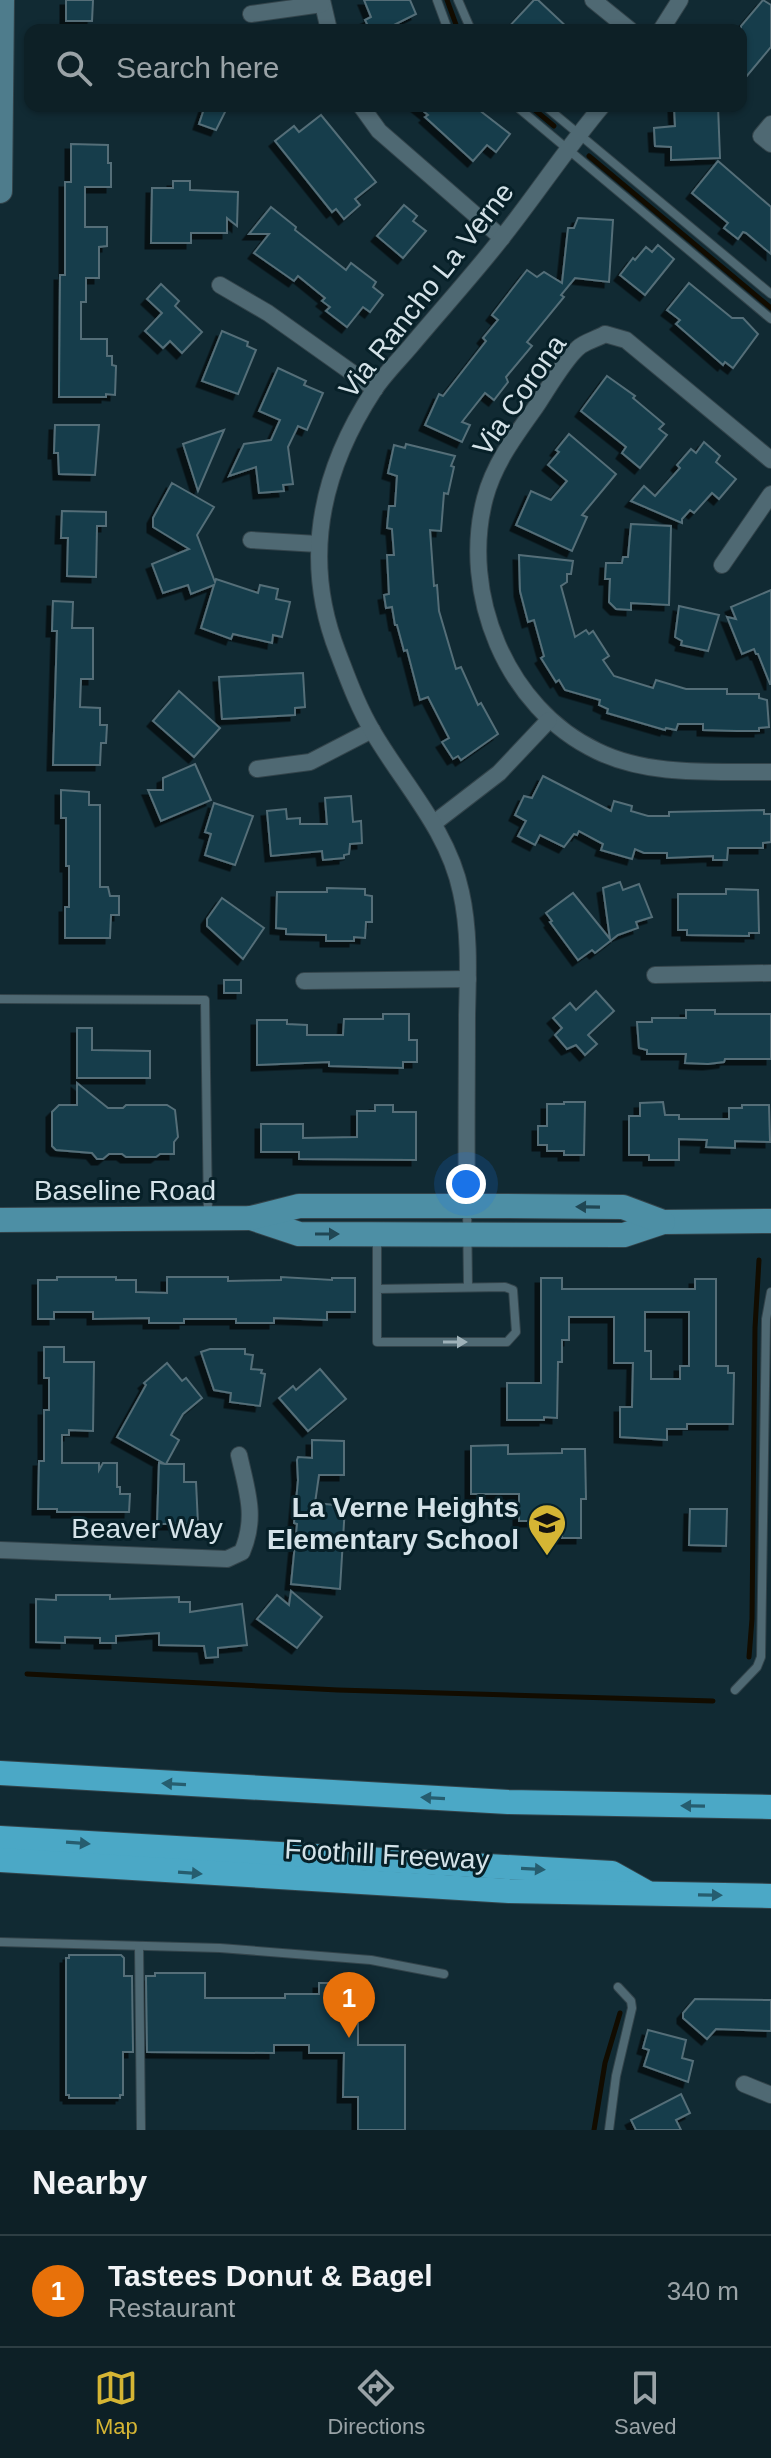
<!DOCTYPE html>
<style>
body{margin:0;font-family:Helvetica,sans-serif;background:#1b2d32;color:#f1f3f6}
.you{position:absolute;left:466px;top:1184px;width:28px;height:28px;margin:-20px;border:6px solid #fff;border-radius:50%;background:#1a73e8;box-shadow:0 0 0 12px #1a73e833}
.badge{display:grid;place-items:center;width:52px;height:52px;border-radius:50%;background:#d5b534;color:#fff;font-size:26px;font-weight:700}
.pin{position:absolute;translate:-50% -66px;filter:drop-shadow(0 2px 4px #0008)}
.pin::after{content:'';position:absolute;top:42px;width:28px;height:24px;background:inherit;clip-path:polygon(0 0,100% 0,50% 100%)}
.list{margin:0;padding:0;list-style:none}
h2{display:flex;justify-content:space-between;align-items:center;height:104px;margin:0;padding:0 32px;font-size:34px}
h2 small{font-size:26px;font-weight:400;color:#9aa3a7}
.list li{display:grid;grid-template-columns:52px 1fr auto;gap:24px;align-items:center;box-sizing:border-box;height:112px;padding:0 32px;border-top:2px solid #2d3e43}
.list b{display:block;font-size:30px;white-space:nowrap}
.list p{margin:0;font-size:26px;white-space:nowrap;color:#9aa3a7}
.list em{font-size:26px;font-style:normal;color:#9aa3a7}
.icon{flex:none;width:44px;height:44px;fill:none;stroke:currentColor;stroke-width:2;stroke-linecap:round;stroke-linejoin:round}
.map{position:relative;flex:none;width:771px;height:2130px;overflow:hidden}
.search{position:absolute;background:#0d2026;box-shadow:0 2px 6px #0004;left:24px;right:24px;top:24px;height:88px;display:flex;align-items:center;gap:20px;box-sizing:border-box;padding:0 28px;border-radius:16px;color:#9aa3a7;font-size:30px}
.sheet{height:216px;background:#0d2026}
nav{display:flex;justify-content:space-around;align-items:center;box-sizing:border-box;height:112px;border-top:2px solid #2d3e43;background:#0d2026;font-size:22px;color:#9aa3a7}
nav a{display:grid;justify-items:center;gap:4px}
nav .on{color:#d5b534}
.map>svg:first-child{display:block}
</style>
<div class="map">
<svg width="771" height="2130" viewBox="0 0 771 2130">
<defs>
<filter id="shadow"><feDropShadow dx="-5.5" dy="5.5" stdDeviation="0" flood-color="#0009"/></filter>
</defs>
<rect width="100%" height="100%" fill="#112a33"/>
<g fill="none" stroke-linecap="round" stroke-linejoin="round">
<g stroke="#120c00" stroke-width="5">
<polyline points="447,0 458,30"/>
<polyline points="530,106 554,126"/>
<polyline points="589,156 771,308"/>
<polyline points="749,1657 752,1619 755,1328 759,1260"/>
<polyline points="27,1674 338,1690 713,1701"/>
<polyline points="594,2130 605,2063 620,2013"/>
</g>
</g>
<g fill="#133e4c" stroke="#546e78" stroke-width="2" fill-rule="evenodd" filter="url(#shadow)">
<polygon points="66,0 93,0 92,21 66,21"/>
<polygon points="364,0 410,0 416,14 384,30 370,30 365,20 371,17"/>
<polygon points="534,0 538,0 570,30 506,30"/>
<polygon points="763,0 771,5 771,47 741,83 741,26"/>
<polygon points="205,106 228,106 216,130 199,124"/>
<polygon points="417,106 474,106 510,134 496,152 487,145 473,161 425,117 428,115"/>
<polygon points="674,106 718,106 720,158 671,160 671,147 655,146 654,128 675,126"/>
<polygon points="321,115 376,182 355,199 360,205 344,219 336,209 332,212 275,141 294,126 299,132"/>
<polygon points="71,144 108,145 108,163 111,163 111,187 85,187 85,227 107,227 107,246 99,247 99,278 86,278 86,302 81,302 81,339 107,339 107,356 112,356 112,365 116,366 115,395 106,394 106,397 59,397 60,275 65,275 65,182 71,182"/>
<polygon points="718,161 771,207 771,254 746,233 743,232 738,239 724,228 728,223 692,193"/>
<polygon points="173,181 190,181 190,190 238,192 237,226 227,218 227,233 191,233 191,243 151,243 152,188 173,188"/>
<polygon points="404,205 417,216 413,221 426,231 403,258 377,236"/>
<polygon points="271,207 296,227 295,230 346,270 351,263 376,282 373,287 383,295 370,312 363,307 347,327 326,311 330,307 322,301 325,298 298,276 294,281 254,253 269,234 249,234"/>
<polygon points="578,218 613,220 609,282 575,278 561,295 564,297 527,342 532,346 506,377 508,382 494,400 485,393 462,422 470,425 462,442 425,425 439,394 443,396 486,341 483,338 498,320 492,315 527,270 537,277 544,272 562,283 568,228 574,228"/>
<polygon points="658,245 674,259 645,295 620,275 633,258 635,260 646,247 652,252"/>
<polygon points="689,283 732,318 743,318 758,334 733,368 725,362 723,365 676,324 680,320 667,310"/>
<polygon points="161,284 179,301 175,306 202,332 182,353 170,341 163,348 145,331 162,313 147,299"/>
<polygon points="222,331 248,342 247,346 256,350 238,394 202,381"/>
<polygon points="278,368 306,381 304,385 323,393 307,430 298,426 288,447 293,484 283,485 284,491 259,493 256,467 229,476 244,444 271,440 280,420 259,411"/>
<polygon points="607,376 635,396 633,398 664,424 659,429 667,435 640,468 622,453 626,447 581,411"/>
<polygon points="55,425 99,425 95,475 59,474 58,453 54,453"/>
<polygon points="224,430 198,491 183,444"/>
<polygon points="569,434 616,474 582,515 587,517 572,551 516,525 531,491 551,500 567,481 548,465 559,452 556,450"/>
<polygon points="704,442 720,456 716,462 736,479 719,499 712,493 694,513 690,510 682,519 682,523 631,501 644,486 655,496 680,468 677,465 691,449 696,453"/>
<polygon points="406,444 455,456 451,466 454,467 448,494 444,493 441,531 430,530 434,586 437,585 439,611 456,669 461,667 478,705 481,703 498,734 461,760 458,756 453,759 442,742 449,738 428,697 420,700 407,650 404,651 397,625 395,625 392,607 386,608 384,595 389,594 387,555 394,555 392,529 387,528 389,506 395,506 397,476 388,473 394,445 405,448"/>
<polygon points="172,483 214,507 197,535 215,582 216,579 258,593 260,585 278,589 276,599 290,602 282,637 273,635 272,643 233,634 231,639 201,628 214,585 191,594 188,585 163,593 152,564 189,549 153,527 153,518"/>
<polygon points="62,511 106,512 106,526 97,526 96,577 67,576 68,538 61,538"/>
<polygon points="631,524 671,526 669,605 631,603 631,610 616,609 609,602 610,579 605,579 606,563 622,563 623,557 628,557"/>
<polygon points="519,555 573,561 571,574 567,574 567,582 561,586 575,637 586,630 589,634 593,631 609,656 603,660 614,676 653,688 656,680 686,689 727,689 727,694 759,694 759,698 767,700 769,727 759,728 759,731 737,731 703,730 703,724 678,724 676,730 666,728 665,730 607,713 608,709 599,705 600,700 565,690 559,680 556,682 541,658 544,656 534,620 528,622 520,591"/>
<polygon points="771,590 771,684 770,684 758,654 756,654 754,649 742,654 727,617 736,619 731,607"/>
<polygon points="53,601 73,602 72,628 93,628 93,679 81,679 80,707 100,708 100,725 107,725 106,743 101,743 100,765 53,765 57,631 52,631"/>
<polygon points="679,606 719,615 708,651 681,645 682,641 675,637"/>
<polygon points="303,673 305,707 295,708 295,715 222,719 219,677"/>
<polygon points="179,691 220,728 194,757 153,721"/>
<polygon points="195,764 211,800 161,821 148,790 163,790 163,778"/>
<polygon points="543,776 611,811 614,801 632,806 631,811 648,816 669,816 669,812 764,810 764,814 771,814 771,842 763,843 763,848 728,848 727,860 713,860 713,856 667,858 667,853 644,853 635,849 632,859 601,850 603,844 579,831 577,835 574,834 564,847 540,835 535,845 518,836 526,821 515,815 524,796 532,798"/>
<polygon points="61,790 89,792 89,805 100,805 100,887 108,887 110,896 119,896 119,915 111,915 110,938 65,938 65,907 69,907 69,866 66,866 66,818 61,818"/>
<polygon points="351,796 353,822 361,821 362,843 350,844 349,854 344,855 344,858 323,860 322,851 271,856 267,811 286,809 287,819 300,818 300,824 327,824 325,798"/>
<polygon points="214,803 253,816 235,865 205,855 211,834 205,832"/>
<polygon points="620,882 623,890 639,884 652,917 636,922 638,928 618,935 595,953 592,950 578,960 550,922 552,921 546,913 573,893 610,939 603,888"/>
<polygon points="327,888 365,889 365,895 372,896 372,922 366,922 365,938 354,937 354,941 326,941 326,935 286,934 286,929 276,928 277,892 327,892"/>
<polygon points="726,889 758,890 759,933 749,933 749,936 687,935 687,930 678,930 678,894 726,894"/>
<polygon points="222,898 264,928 243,959 207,926 207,919"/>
<rect x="224" y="980" width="17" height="13"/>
<polygon points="596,991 614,1011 588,1035 597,1044 585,1055 576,1045 567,1049 555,1035 562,1028 553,1018 570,1003 576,1010"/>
<polygon points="686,1010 715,1010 715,1014 771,1014 771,1059 725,1059 724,1062 708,1064 685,1063 686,1054 647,1054 647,1050 639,1048 637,1022 652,1022 652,1018 686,1018"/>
<polygon points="383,1014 409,1014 409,1040 417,1040 417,1062 403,1062 403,1068 329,1066 329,1062 257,1065 257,1020 287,1020 287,1024 307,1025 307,1035 343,1035 344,1019 383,1019"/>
<polygon points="77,1028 92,1028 92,1050 150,1051 150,1078 77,1078"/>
<polygon points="77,1083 108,1108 123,1108 126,1105 167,1105 175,1110 178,1137 174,1142 174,1154 160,1154 156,1157 126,1157 122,1154 109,1154 103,1159 97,1159 92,1153 56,1150 52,1146 52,1112 59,1105 77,1105"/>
<polygon points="564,1102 585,1102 584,1155 564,1155 564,1151 547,1151 547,1145 538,1145 538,1126 547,1126 547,1104 564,1104"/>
<polygon points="663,1102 665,1115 679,1115 679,1119 729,1119 729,1108 742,1108 742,1105 769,1105 770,1142 735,1141 735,1148 706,1147 707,1140 679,1139 679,1160 649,1160 649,1155 629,1155 629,1116 640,1116 640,1103"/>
<polygon points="375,1105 393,1105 393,1112 416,1112 416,1160 299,1159 299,1152 261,1152 261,1124 303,1124 303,1138 357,1137 357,1111 375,1111"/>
<polygon points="57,1277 116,1277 116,1280 136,1280 136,1292 167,1293 167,1277 228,1277 228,1281 281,1280 281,1277 332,1280 332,1278 355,1278 355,1312 327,1312 327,1320 274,1318 274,1323 236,1323 236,1319 184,1319 184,1323 149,1323 149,1318 93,1319 93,1312 54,1312 54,1319 38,1319 38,1280 57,1280"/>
<path d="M541 1278H562V1289H695V1279H716V1366H728V1373H734L733 1424H687V1429H667V1440L620 1437V1407H632L633 1363H614V1317H569V1340H562V1362H558L557 1418 544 1417V1420H507V1383H541ZM645 1312H689V1366H680V1379H651V1351H645Z"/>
<polygon points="44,1347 64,1347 64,1362 94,1362 93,1431 69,1430 69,1435 62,1435 62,1463 99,1463 99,1470 103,1463 117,1463 117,1487 120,1487 120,1494 130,1494 129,1512 57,1512 57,1509 38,1509 39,1461 44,1461 44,1410 49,1410 49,1378 44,1378"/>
<polygon points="210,1349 245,1349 245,1354 253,1355 251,1369 262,1370 261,1373 265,1374 260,1406 230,1402 231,1393 214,1390 201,1352"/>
<polygon points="167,1363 182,1381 186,1378 202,1398 183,1414 171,1435 179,1440 166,1464 184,1464 184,1482 196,1482 198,1524 157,1524 159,1463 165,1464 117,1437 146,1385 144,1383"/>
<polygon points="320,1369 346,1399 308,1431 279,1398 293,1386 296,1390"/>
<polygon points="312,1440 344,1441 344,1475 319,1475 315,1503 345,1506 340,1589 291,1584 297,1524 294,1523 298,1480 297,1460 298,1457 312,1458"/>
<polygon points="508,1445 508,1454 562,1453 562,1449 585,1449 586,1499 581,1499 581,1538 562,1538 562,1521 519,1521 519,1494 471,1494 471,1446"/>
<polygon points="690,1509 727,1509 726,1546 689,1545"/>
<polygon points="291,1591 322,1617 297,1648 257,1619 277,1595 289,1605"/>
<polygon points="56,1595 110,1595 110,1599 179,1597 179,1602 190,1602 190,1612 242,1604 247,1645 218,1648 218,1657 206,1658 204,1646 159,1645 159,1633 116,1636 116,1643 100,1643 100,1638 65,1637 65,1643 36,1642 36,1599 56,1600"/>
<polygon points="69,1955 121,1955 124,1958 124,1976 132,1976 133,2052 123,2052 123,2095 120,2095 120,2098 69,2098 69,2095 66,2095 66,1958 69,1958"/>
<polygon points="155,1973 205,1973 205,1998 285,1998 285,1994 319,1994 319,1983 358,1983 358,2045 405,2045 405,2130 358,2130 358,2097 343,2097 344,2053 309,2053 309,2045 274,2045 274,2053 147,2052 146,1976 155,1976"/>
<polygon points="695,1999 771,2000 771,2031 716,2029 707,2039 683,2018 683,2013"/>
<polygon points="648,2030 686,2040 682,2058 693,2061 688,2082 644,2066 649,2050 643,2048"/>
<polygon points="681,2094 690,2113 676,2120 681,2130 636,2130 631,2120"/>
</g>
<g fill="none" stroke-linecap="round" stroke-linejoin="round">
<g stroke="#33444b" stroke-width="10">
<g id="lane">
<polyline points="437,0 448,30"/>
<polyline points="458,0 471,30"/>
<polyline points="516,106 771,319"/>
<polyline points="545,106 771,294"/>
<polyline points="0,999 205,1000 208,1215"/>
<polyline points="467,1207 468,1287"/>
<polyline points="377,1239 377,1342 507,1342 516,1332 513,1290 505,1287 377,1289"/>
<polyline points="735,1690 757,1667 761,1657 766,1319 771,1292"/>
<polyline points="0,1942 220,1948 371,1960 444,1974"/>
<polyline points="139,1946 141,2130"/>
<polyline points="609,2130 616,2076 632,2008 631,2001 618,1987"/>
</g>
</g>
<g stroke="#33444b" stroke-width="18">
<g id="street">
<polyline points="322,0 329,30"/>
<polyline points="593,0 630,30"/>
<polyline points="251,14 322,4"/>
<polyline points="661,30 680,0"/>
<polyline points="361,106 379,131 502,238"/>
<polyline points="771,124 761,136 771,144"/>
<polyline points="220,285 268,313 375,389"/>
<path d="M771 460 626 340 605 334C597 339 584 342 578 348 564 360 546 392 535 408 515 436 494 464 485 498 460 593 506 708 597 751 650 777 714 771 771 772"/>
<polyline points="251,540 318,544"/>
<polyline points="722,565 771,494"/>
<polyline points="257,769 310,762 372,730"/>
<polyline points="434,823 499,773 549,720"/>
<polyline points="655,975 771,973"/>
<polyline points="304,981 468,979"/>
<path d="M467 1206C466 1143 467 1079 467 1015 468 975 470 932 461 892 448 830 404 785 373 732 358 707 348 679 338 653 301 559 321 471 374 390 384 375 398 361 410 347 440 311 472 276 501 239 536 195 566 149 602 106"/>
<path d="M0 1550 227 1559 242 1552C257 1517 247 1491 239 1455"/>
<polyline points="744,2084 771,2095"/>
</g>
</g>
<g stroke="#33444b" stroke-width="26">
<polyline id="secondary" points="0,191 2,0"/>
</g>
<g stroke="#33444b" stroke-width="26">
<g id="primary">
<polyline points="251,1218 299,1234 624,1235 663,1222 771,1221"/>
<polyline points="0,1220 251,1218 299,1206 500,1206 623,1207 663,1222"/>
</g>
</g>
<g stroke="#33444b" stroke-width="26">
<g id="highway">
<polyline points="0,1773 508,1802 771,1807"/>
<polyline points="0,1838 612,1873 646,1892"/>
<polyline points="0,1860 509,1891 771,1896"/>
</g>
</g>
<use href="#lane" stroke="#4f6973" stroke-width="8"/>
<use href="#street" stroke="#4f6973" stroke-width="16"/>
<use href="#secondary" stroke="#4e7c8c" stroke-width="24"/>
<use href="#primary" stroke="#4d8fa5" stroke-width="24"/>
<use href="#highway" stroke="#4ba8c6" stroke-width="24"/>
</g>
<defs><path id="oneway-solid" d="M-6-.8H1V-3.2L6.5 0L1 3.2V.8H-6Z" transform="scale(2)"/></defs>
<g fill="#204754">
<use href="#oneway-solid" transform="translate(588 1207) rotate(-179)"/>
<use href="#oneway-solid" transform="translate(327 1234)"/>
</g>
<use fill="#9fb2b9" href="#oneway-solid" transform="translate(455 1342)"/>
<g fill="#265d6f">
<use href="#oneway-solid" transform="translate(174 1784) rotate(-177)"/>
<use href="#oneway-solid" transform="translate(433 1798) rotate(-177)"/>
<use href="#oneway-solid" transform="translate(693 1806) rotate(-179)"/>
<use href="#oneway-solid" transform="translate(78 1843) rotate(4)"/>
<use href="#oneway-solid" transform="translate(533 1869) rotate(3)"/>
<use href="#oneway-solid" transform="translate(190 1873) rotate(4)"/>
<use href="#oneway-solid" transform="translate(710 1895) rotate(1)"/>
</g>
<defs>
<g id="school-pin" transform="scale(2)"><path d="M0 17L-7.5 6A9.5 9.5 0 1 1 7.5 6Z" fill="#d5b534" stroke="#072028"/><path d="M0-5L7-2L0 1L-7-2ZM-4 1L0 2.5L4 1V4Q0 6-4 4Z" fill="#111"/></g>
</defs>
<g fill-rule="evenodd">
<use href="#school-pin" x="547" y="1523"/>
</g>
<g text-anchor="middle" stroke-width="6" stroke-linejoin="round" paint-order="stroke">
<g font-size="28" fill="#d4e2e8" stroke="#072028">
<text transform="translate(426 290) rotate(-52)" y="10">Via Rancho La Verne</text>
<text transform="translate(519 395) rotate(-55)" y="10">Via Corona</text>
<text x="125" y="1200">Baseline Road</text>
<text x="147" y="1538">Beaver Way</text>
<text transform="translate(387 1854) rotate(3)" y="10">Foothill Freeway</text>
</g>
<g font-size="28" font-weight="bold" fill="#d4e2e8" stroke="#072028" text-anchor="end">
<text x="519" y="1517">La Verne Heights<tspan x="519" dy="32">Elementary School</tspan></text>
</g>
</g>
</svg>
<div class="you"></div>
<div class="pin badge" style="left:349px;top:2038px;background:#e8710a">1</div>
<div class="search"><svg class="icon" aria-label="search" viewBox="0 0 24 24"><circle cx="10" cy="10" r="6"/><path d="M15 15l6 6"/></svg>Search here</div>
</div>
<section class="sheet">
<h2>Nearby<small></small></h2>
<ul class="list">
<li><span class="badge" style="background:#e8710a">1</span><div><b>Tastees Donut &amp; Bagel</b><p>Restaurant</p></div><em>340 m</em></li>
</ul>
</section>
<nav>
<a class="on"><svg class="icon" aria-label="map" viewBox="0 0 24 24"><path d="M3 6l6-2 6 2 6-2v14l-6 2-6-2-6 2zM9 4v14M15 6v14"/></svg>Map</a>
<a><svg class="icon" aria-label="directions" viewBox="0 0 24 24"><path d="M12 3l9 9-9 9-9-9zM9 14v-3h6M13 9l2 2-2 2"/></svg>Directions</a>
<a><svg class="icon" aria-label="saved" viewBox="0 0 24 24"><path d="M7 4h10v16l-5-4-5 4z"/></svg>Saved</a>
</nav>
